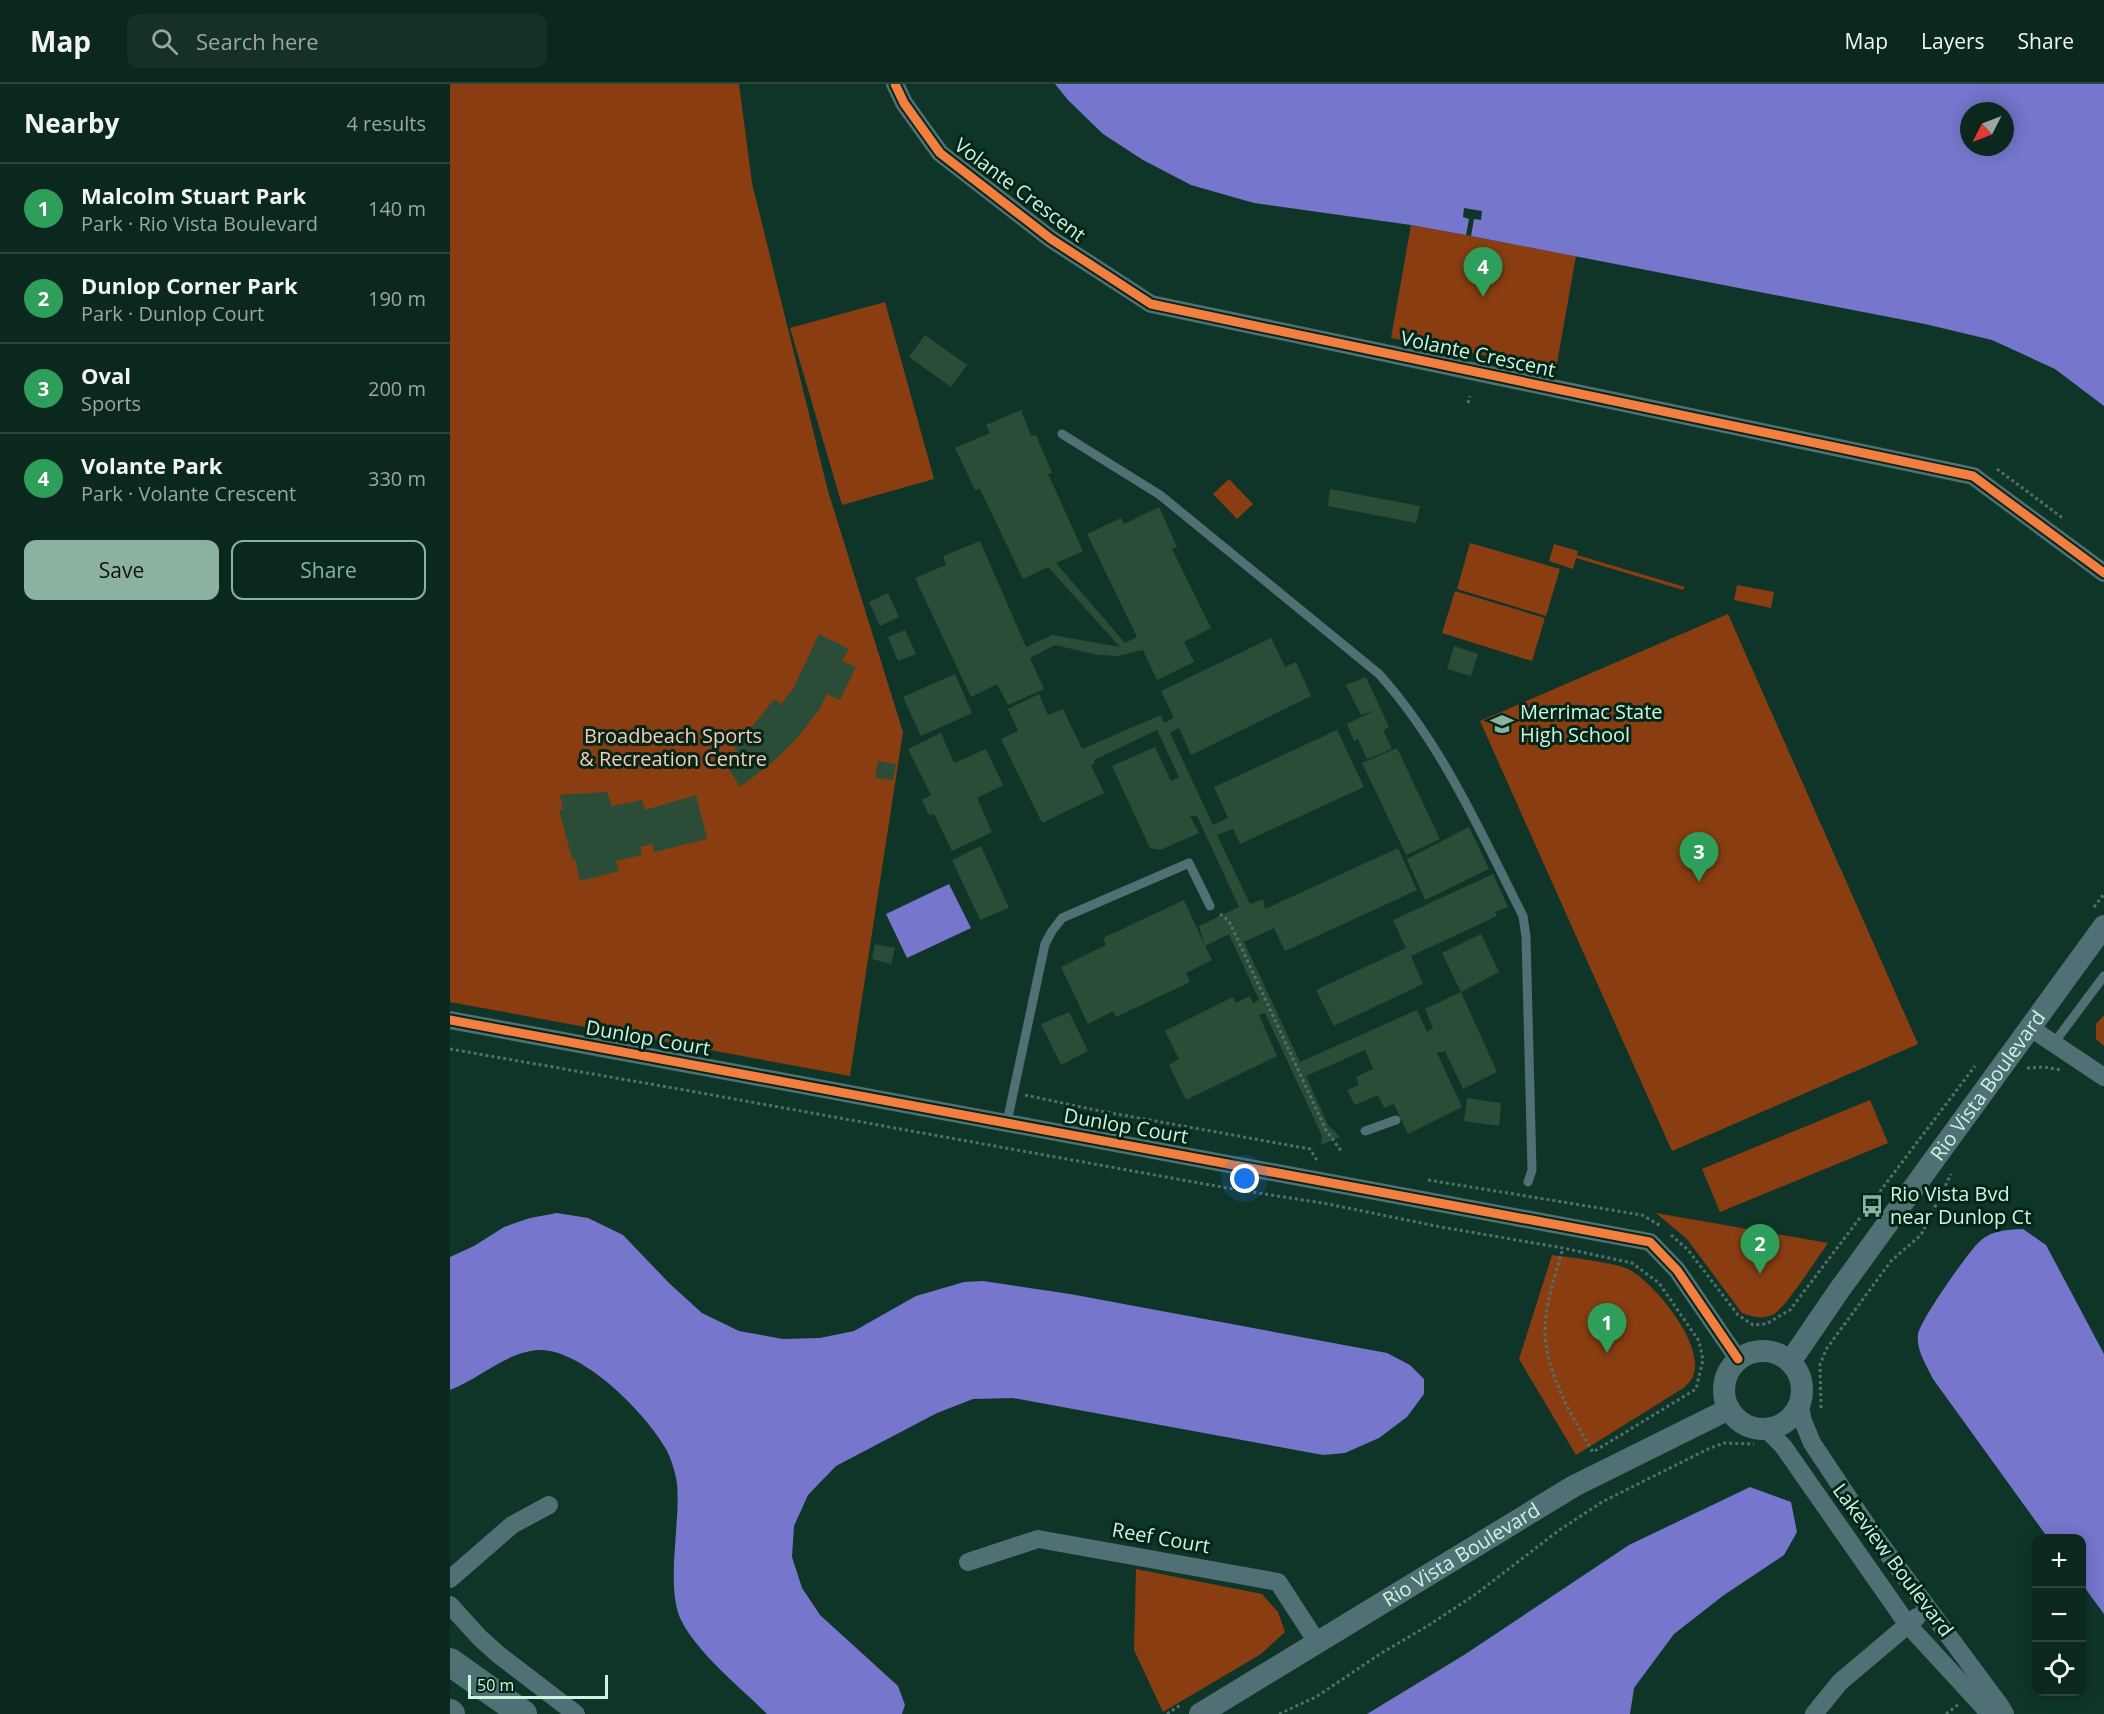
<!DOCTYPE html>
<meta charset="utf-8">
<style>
body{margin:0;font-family:"Open Sans",sans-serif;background:#143027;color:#f1f3f6}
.controls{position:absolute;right:18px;bottom:18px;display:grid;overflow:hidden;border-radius:12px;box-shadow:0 3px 15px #0003}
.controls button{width:54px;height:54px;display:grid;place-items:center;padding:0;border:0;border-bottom:2px solid #2b443c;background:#0b281e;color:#f1f3f6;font:30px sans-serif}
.compass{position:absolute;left:1510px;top:18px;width:54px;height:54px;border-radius:50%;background:#0b281e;box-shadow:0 3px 15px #0003;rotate:228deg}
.scale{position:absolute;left:18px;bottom:15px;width:140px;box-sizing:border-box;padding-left:6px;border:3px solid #cef4e0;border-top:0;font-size:16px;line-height:21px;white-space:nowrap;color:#cef4e0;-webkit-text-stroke:4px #042619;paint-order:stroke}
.you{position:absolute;left:795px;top:1095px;width:21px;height:21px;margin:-15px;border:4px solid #fff;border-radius:50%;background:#1a73e8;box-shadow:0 0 0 9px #1a73e833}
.badge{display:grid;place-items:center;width:39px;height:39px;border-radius:50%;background:#8bb1a0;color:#fff;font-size:20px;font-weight:700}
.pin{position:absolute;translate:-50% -50px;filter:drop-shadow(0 2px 3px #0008)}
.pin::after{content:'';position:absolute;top:32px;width:21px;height:18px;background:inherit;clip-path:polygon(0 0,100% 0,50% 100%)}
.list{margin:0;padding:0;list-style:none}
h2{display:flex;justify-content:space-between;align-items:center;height:78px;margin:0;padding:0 24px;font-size:26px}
h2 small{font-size:20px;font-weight:400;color:#9aa6a4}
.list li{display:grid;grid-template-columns:39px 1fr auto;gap:18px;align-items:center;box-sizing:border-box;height:90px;padding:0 24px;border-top:2px solid #2b443c}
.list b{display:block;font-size:22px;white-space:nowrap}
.list p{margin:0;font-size:20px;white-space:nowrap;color:#9aa6a4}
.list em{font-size:20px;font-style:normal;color:#9aa6a4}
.actions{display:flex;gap:12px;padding:18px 24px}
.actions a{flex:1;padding:14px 0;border:2px solid #8bb1a0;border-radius:12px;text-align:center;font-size:21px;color:#8bb1a0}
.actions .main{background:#8bb1a0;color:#111}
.icon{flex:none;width:33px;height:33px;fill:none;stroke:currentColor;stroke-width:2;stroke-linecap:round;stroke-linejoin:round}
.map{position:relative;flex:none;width:1654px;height:1630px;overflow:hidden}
header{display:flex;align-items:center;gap:36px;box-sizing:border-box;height:84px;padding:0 30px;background:#0b281e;border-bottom:2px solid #2b443c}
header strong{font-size:28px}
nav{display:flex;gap:33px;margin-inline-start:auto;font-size:21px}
.search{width:420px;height:54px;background:#143027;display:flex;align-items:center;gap:15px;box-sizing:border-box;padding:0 21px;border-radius:12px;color:#9aa6a4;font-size:22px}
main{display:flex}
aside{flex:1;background:#0b281e}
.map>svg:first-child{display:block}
</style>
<header>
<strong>Map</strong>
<div class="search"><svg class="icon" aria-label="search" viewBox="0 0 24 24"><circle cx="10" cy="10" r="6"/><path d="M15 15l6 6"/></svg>Search here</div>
<nav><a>Map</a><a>Layers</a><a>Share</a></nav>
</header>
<main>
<aside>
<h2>Nearby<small>4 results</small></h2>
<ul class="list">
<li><span class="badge" style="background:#2e9e5b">1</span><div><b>Malcolm Stuart Park</b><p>Park · Rio Vista Boulevard</p></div><em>140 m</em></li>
<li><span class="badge" style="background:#2e9e5b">2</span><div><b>Dunlop Corner Park</b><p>Park · Dunlop Court</p></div><em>190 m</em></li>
<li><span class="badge" style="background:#2e9e5b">3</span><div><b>Oval</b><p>Sports</p></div><em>200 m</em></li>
<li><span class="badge" style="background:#2e9e5b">4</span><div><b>Volante Park</b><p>Park · Volante Crescent</p></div><em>330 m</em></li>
</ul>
<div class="actions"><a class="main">Save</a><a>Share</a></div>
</aside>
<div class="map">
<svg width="1654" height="1630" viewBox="0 0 1654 1630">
<rect width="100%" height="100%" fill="#0f3528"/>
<g fill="#893d11">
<polygon points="0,0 289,0 302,99 378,407 453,648 400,992 0,918"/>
<polygon points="961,141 1126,172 1106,285 941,254"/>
<polygon points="435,218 484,395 392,421 340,244"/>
<polygon points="779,395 803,420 787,435 763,410"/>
<polygon points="1020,459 1110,485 1096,532 1007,505"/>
<polygon points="1104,460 1128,467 1127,471 1235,503 1233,506 1126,474 1123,485 1099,477"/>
<polygon points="1287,501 1324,508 1321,524 1284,516"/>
<polygon points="1005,507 1095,534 1082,577 992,549"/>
<polygon points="1278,530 1468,960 1222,1067 1030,637"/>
<polygon points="1654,931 1654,962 1646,955 1646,940"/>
<polygon points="1420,1016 1438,1059 1270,1128 1252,1085"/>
<path d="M1206 1129 1378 1159C1367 1174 1337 1222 1324 1230 1313 1236 1303 1233 1292 1229L1237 1155Z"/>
<path d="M1102 1171C1117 1173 1169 1179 1180 1186 1205 1200 1256 1261 1243 1292 1242 1296 1237 1300 1235 1303L1126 1371 1069 1275Z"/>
<polygon points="686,1485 812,1510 828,1528 835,1548 811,1570 713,1628 684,1566"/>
</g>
<g fill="#7576cc" fill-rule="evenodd">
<path d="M605 0H1654V322L1605 285 1542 256 1475 240 1021 152 961 141 804 119 741 101 693 76 653 50 618 16ZM1519 27H1555V63H1519Z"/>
<polygon points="499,800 521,844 457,874 436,830"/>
<path d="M107 1129 138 1134 173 1151 220 1200 252 1229 289 1247 333 1255 370 1254 404 1247 466 1212 514 1198 533 1197 620 1210 937 1269 960 1281 974 1295V1310L957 1333 929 1354 895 1369 873 1371 563 1314 523 1315 487 1329 386 1382 358 1411 344 1442 342 1473 352 1504 370 1531 448 1602 455 1621 452 1630H317C290 1603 248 1570 231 1536 215 1503 231 1437 227 1400 226 1390 221 1374 216 1365 196 1329 131 1263 87 1266 55 1269 29 1295 0 1306V1173L24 1162 54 1143 80 1134Z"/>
<path d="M1573 1145 1596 1161 1654 1270V1530L1632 1500V1454H1598L1483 1295C1477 1282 1466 1266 1468 1251 1468 1239 1519 1167 1529 1158 1542 1146 1556 1146 1573 1145Z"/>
<polygon points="1300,1403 1341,1418 1347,1448 1334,1471 1274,1511 1224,1550 1184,1604 1180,1630 917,1630 1014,1571 1179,1461"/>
</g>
<polygon fill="#0f3528" points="1014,124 1032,127 1031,136 1024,135 1021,152 1016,151 1019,135 1013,133"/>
<g fill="#2b4d37">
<polygon points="475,251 517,281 501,303 459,273"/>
<polygon points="571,326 581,352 586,351 602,389 598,390 633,467 606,479 675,559 687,553 637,450 671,434 674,440 709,423 727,463 722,465 761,544 734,558 744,578 707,596 693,566 668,572 648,571 605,561 580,574 594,605 558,621 547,600 521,613 465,494 496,481 493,472 530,457 576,563 602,551 670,563 598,483 573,495 530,405 525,406 505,364 540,349 536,341"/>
<polygon points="880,405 970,422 966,439 878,422"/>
<polygon points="438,509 449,533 430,542 419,518"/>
<polygon points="455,546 466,570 448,577 438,553"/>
<polygon points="369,550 399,565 392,577 406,583 390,616 377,610 369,626 347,654 324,677 290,703 273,676 288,667 282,661 287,653 298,648 324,615 331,620 343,605"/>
<polygon points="821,554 835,583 846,578 861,612 741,671 729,644 720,649 763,741 778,734 764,703 887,646 914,703 790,760 783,745 767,751 800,820 813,815 815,825 948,764 967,806 835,867 824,844 794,858 850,978 967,926 977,948 983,944 975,925 1011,908 1047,988 1013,1005 995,967 987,969 1012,1023 958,1050 944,1020 934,1024 928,1011 905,1021 897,1006 909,1001 906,993 923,985 915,966 856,992 878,1041 890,1053 871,1061 872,1052 815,929 809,931 827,972 736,1016 719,981 729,975 715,947 783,913 786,919 800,912 803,919 809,916 779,850 755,862 762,876 736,889 740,898 666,933 663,927 638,940 611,883 656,861 653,854 734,816 755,862 749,842 789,823 747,732 740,732 749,749 710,766 700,764 662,682 705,663 721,697 729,693 707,646 644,676 645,679 641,681 654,709 592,739 551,655 568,647 558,625 589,610 598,631 613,625 632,665 711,631 714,639 724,634 711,607"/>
<polygon points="1004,562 1028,570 1021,592 997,585"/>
<polygon points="505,590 522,629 471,652 453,613"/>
<polygon points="916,593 939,643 933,646 942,665 917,675 908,655 904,657 897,640 926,626 911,631 896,601"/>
<polygon points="491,649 504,679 536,665 553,701 527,714 542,748 502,767 484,730 479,731 472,716 481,711 458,665"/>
<polygon points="947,664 990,755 956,771 912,679"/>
<polygon points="428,677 446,680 443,696 425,694"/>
<polygon points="157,708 162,722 192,716 195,726 246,711 257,755 204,768 202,760 190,763 192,771 166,777 169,787 130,797 125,775 122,775 109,726 113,725 110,711"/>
<polygon points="1019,743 1039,785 975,816 957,775"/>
<polygon points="531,762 559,824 530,836 502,776"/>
<polygon points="1043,790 1058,823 1045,828 1047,832 961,872 973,900 884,942 866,906 956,864 943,836"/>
<polygon points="1031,850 1049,888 1011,908 992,869"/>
<polygon points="425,860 445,864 441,880 422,875"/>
<polygon points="619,928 638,967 611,981 591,940"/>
<polygon points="1017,1014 1051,1019 1049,1042 1014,1037"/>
</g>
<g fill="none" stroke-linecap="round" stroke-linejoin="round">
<g stroke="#536e6f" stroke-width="3" stroke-dasharray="3 3" stroke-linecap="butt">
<polyline points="1018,319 1020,312"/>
<polyline points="1547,385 1614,435"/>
<polyline points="1644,823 1654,810"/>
<polyline points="770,830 779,837 876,1046 892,1068"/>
<path d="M0 965 229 1005 777 1104 878 1120 991 1143 1113 1164 1182 1179 1209 1199 1249 1257 1253 1276 1246 1305 1143 1368C1122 1333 1098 1293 1095 1251 1094 1223 1105 1192 1113 1164"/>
<polyline points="1577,984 1594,983 1611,986"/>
<polyline points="575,1011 650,1027 860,1065 868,1078"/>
<polyline points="978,1096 1192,1131 1211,1142"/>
<polyline points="1221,1151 1238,1166 1288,1231 1303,1241 1316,1240 1340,1226 1525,982"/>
<polyline points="1371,1324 1370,1280 1377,1264 1441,1177 1471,1151 1501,1090"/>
<polyline points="717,1630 732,1620"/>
<polyline points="829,1630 866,1613 930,1570 979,1541 1026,1510 1108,1447 1152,1418 1260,1364 1274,1359 1304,1360"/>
<polyline points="1496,1630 1509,1620"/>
</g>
<g stroke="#507076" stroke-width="9">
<path d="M612 350 710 411 929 590C992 660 1031 749 1073 832L1076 853 1082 1086 1078 1098"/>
<polyline points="1604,959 1654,892"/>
<polyline points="557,1038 595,860 602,847 612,834 739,779 760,822"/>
<polyline points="915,1047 946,1036"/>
</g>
<g stroke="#507076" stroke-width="18">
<polyline points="445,0 454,19 490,69 601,155 701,220 1523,392 1654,489"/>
<polyline points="0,936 1200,1158 1227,1186 1288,1275"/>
<polyline points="1579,943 1654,993"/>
<polyline points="1349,1319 1353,1337 1362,1359 1418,1443 1549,1620 1555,1630"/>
<polyline points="1316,1345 1333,1362 1458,1541 1540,1630"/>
<polyline points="518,1478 588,1455 828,1498 867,1558"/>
<polyline points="0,1495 62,1441 99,1421"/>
<polyline points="0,1521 30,1554 49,1571 126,1630"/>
<polyline points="1364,1630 1390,1598 1467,1533"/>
</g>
<g stroke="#507076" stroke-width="22">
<circle cx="1313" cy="1306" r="39"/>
<path id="s1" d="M1340 1278 1390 1205 1654 842"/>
<path id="s2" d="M750 1630 1124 1402 1279 1325"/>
</g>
<g stroke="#507173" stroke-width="28">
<polyline points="0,1578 73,1630"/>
<polyline points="0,1629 1,1630"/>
</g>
<g stroke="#042619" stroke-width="13">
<g id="cycleway">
<polyline points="445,0 454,19 490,69 601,155 701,220 1523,392 1654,489"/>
<polyline points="0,936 1200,1158 1227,1186 1288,1275"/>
</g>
</g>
<use href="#cycleway" stroke="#f27e40" stroke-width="9"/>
</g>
<defs>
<g id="school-bare" transform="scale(1.8)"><path d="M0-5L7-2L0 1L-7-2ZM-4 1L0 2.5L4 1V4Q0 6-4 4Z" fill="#8bb1a0" stroke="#042619" stroke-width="2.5" paint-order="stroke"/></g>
<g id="bus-bare" transform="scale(1.8)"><path d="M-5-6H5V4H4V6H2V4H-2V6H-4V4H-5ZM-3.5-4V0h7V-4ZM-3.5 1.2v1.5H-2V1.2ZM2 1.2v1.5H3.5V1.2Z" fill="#8bb1a0" stroke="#042619" stroke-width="2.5" paint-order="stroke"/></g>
</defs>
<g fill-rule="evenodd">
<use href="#school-bare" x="1052" y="640"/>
<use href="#bus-bare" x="1422" y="1122"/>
</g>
<g text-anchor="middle" stroke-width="6" stroke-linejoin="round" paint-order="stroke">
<g font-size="20" fill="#cef4e0" stroke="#042619">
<text transform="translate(570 106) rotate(37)" y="7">Volante Crescent</text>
<text transform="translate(1028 270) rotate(12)" y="7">Volante Crescent</text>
<text transform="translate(198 954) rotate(10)" y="7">Dunlop Court</text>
<text dy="7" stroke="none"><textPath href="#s1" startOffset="340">Rio Vista Boulevard</textPath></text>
<text transform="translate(676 1042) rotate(10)" y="7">Dunlop Court</text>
<text transform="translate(711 1454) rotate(10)" y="7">Reef Court</text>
<text dy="7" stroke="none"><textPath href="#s2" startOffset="306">Rio Vista Boulevard</textPath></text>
<text transform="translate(1443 1476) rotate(53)" y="7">Lakeview Boulevard</text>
</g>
<g font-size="20" fill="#cef4e0" stroke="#042619" text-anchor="start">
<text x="1070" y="635">Merrimac State<tspan x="1070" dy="23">High School</tspan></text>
<text x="1440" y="1117">Rio Vista Bvd<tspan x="1440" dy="23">near Dunlop Ct</tspan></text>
</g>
<g font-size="20" fill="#fec8b3" stroke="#042619">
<text x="223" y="659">Broadbeach Sports<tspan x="223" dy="23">&amp; Recreation Centre</tspan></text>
</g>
</g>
</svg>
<div class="controls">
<button>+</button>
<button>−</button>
<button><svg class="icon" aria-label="locate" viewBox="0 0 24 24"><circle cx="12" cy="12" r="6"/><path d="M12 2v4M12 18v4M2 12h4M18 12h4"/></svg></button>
</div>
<svg class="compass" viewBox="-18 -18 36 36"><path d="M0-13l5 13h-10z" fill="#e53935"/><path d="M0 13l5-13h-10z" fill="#9aa6a4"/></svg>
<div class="scale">50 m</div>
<div class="you"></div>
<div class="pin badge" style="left:1157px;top:1269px;background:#2e9e5b">1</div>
<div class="pin badge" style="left:1310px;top:1190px;background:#2e9e5b">2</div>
<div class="pin badge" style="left:1249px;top:798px;background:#2e9e5b">3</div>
<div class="pin badge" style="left:1033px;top:213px;background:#2e9e5b">4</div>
</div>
</main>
